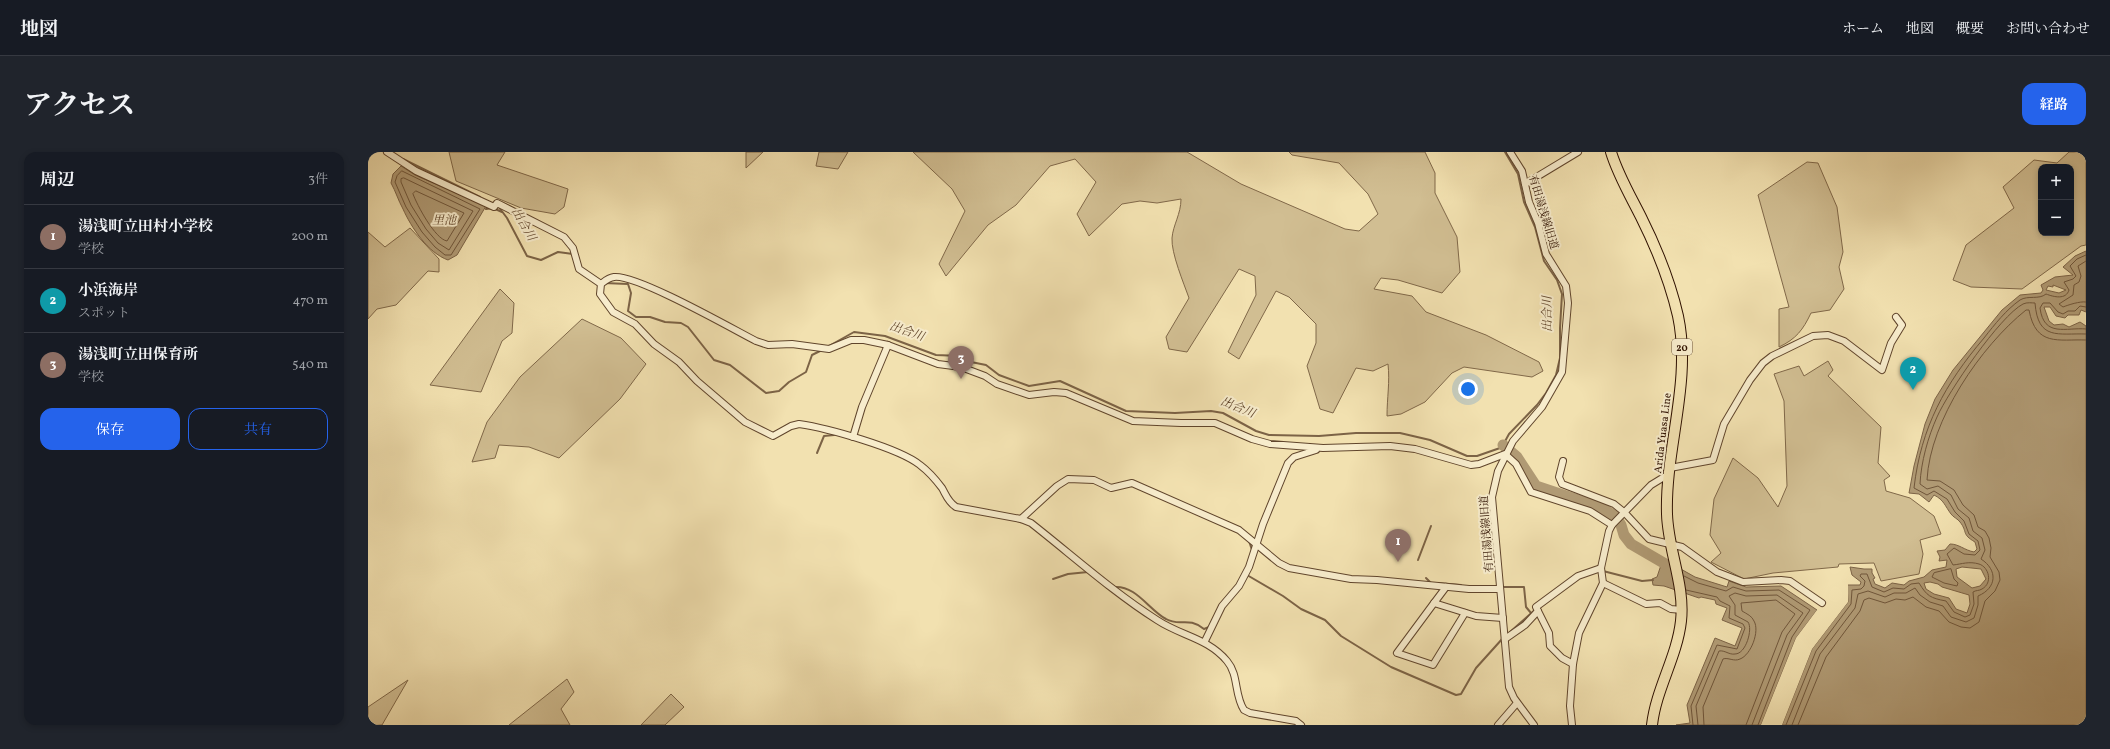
<!DOCTYPE html>
<html lang="ja">
<meta charset="utf-8">
<style>
body{margin:0;font-family:Vollkorn,"Noto Serif JP",serif;background:#20242c;color:#f1f3f6}
.controls{position:absolute;right:12px;top:12px;display:grid;overflow:hidden;border-radius:8px;box-shadow:0 2px 6px #0003}
.controls button{width:36px;height:36px;display:grid;place-items:center;padding:0;border:0;border-bottom:1px solid #363941;background:#171b24;color:#f1f3f6;font:20px sans-serif}
.you{position:absolute;left:1100px;top:237px;width:14px;height:14px;margin:-10px;border:3px solid #fff;border-radius:50%;background:#1a73e8;box-shadow:0 0 0 6px #1a73e833}
.badge{display:grid;place-items:center;width:26px;height:26px;border-radius:50%;background:#2563eb;color:#fff;font-size:13px;font-weight:700}
.pin{position:absolute;translate:-50% -33px;filter:drop-shadow(0 1px 2px #0008)}
.pin::after{content:'';position:absolute;top:21px;width:14px;height:12px;background:inherit;clip-path:polygon(0 0,100% 0,50% 100%)}
.list{margin:0;padding:0;list-style:none}
h2{display:flex;justify-content:space-between;align-items:center;height:52px;margin:0;padding:0 16px;font-size:17px}
h2 small{font-size:13px;font-weight:400;color:#9ea1a6}
.list li{display:grid;grid-template-columns:26px 1fr auto;gap:12px;align-items:center;box-sizing:border-box;height:64px;padding:0 16px;border-top:1px solid #363941}
.list b{display:block;font-size:15px;white-space:nowrap}
.list p{margin:0;font-size:13px;white-space:nowrap;color:#9ea1a6}
.list em{font-size:13px;font-style:normal;color:#9ea1a6}
.actions{display:flex;gap:8px;padding:12px 16px}
.actions a{flex:1;padding:9px 0;border:1px solid #2563eb;border-radius:12px;text-align:center;font-size:14px;color:#2563eb}
.actions .main{background:#2563eb;color:#fff}
.map{position:relative;flex:none;width:1718px;height:573px;overflow:hidden;border-radius:12px}
header{display:flex;align-items:center;gap:24px;box-sizing:border-box;height:56px;padding:0 20px;background:#171b24;border-bottom:1px solid #363941}
header strong{font-size:19px}
nav{display:flex;gap:22px;margin-inline-start:auto;font-size:14px}
.intro{display:flex;align-items:center;justify-content:space-between;box-sizing:border-box;height:96px;padding:0 24px}
h1{margin:0;font-size:28px}
.button{padding:10px 18px;border-radius:12px;background:#2563eb;color:#fff;font-size:14px;font-weight:700}
main{display:flex;gap:24px;padding:0 24px}
aside{flex:1;background:#171b24;border-radius:12px;box-shadow:0 2px 6px #0003}
.map>svg:first-child{display:block}
</style>
<header>
<strong>地図</strong>
<nav><a>ホーム</a><a>地図</a><a>概要</a><a>お問い合わせ</a></nav>
</header>
<div class="intro"><h1>アクセス</h1><a class="button">経路</a></div>
<main>
<aside>
<h2>周辺<small>3件</small></h2>
<ul class="list">
<li><span class="badge" style="background:#8d6e63">1</span><div><b>湯浅町立田村小学校</b><p>学校</p></div><em>200 m</em></li>
<li><span class="badge" style="background:#0f9aa8">2</span><div><b>小浜海岸</b><p>スポット</p></div><em>470 m</em></li>
<li><span class="badge" style="background:#8d6e63">3</span><div><b>湯浅町立田保育所</b><p>学校</p></div><em>540 m</em></li>
</ul>
<div class="actions"><a class="main">保存</a><a>共有</a></div>
</aside>
<div class="map">
<svg width="1718" height="573" viewBox="0 0 1718 573">
<rect width="100%" height="100%" fill="#f2e1b0"/>
<filter id="stains"><feTurbulence type="fractalNoise" baseFrequency=".005" numOctaves="4"/><feColorMatrix values="0 0 0 0 .2 0 0 0 0 .09 0 0 0 0 .02 0 0 0 .5 -.17"/></filter>
<radialGradient id="worn" r=".72"><stop offset=".6" stop-color="#630" stop-opacity="0"/><stop offset="1" stop-color="#630" stop-opacity=".3"/></radialGradient>
<g fill="#d1be92" stroke="#806849" fill-rule="evenodd">
<polygon points="81,0 137,0 129,13 200,37 196,55 187,62 153,56 88,29"/>
<polygon points="378,0 395,0 378,16"/>
<polygon points="451,0 480,0 470,17 448,14"/>
<path d="M545 0H819L873 32 977 77 991 79 1010 62 1000 42 971 11 924 3 921 0H1057L1067 21V41L1089 85 1092 120 1074 141 1030 128 1013 126 1006 137 1044 144 1058 160 1118 183 1171 210 1175 219 1164 225 1096 215 1084 221 1057 250 1033 262 1019 264C1019 246 1022 230 1020 212L1005 219 988 216 965 261 952 257 939 214 948 191V172L921 145 908 139 871 207 860 200 888 143 887 124 871 117 819 200 801 197 798 185 821 146C816 132 803 101 804 86 805 73 813 62 813 47L789 51 772 49 754 52 721 84 709 62 728 30 707 7 682 14 648 53 620 73 578 124 571 112 597 59 584 37Z"/>
<path d="M1701 0H1718V93L1713 94 1654 137 1603 135 1585 128 1598 93 1646 56 1635 35 1666 8 1689 11ZM1673 15H1703V81H1673Z"/>
<path d="M1439 10 1450 11 1469 55 1475 100 1471 115 1476 137 1462 158 1443 161C1435 178 1428 187 1411 195V157L1421 155 1390 43Z"/>
<polygon points="42,76 71,107 71,120 60,119 28,153 9,157 0,167 0,80 17,95"/>
<polygon points="132,137 146,151 144,181 134,189 113,240 62,233"/>
<polygon points="214,167 253,186 278,212 252,247 191,306 161,295 131,293 127,306 104,310 119,270 152,225"/>
<polygon points="1460,209 1465,218 1460,224 1513,275 1510,311 1522,324 1516,328 1518,339 1542,346 1566,364 1573,382 1552,388 1555,402 1551,422 1513,429 1506,411 1471,412 1470,415 1405,421 1376,427 1343,410 1353,401 1342,383 1346,347 1365,306 1390,326 1410,355 1419,334 1416,249 1406,222 1431,214 1436,224"/>
<polygon points="199,527 206,540 193,557 202,573 141,573"/>
<polygon points="40,528 14,573 0,573 0,555"/>
<polygon points="303,542 316,555 297,573 273,573"/>
</g>
<g fill="#b09a74" stroke="#7c6346" fill-rule="evenodd">
<path d="M33 14 47 23 118 54 89 103 80 108C60 101 43 75 35 57 30 48 28 40 23 31L25 22Z"/>
<path d="M1718 99V160L1713 158 1711 163H1700L1697 166 1688 164 1682 155H1676L1681 169 1686 173 1695 172 1701 175 1712 170 1718 174V573H1414L1444 497 1480 450 1479 433H1492L1493 430 1484 423 1482 415 1496 417H1504V421L1507 426 1505 427 1507 432 1517 436 1524 431 1536 433 1541 429 1556 425 1564 418 1578 415 1579 408 1571 409 1572 405 1569 399 1577 398 1582 392C1591 392 1596 398 1606 400L1609 397 1607 390C1593 382 1600 380 1592 370 1590 367 1585 365 1583 362 1577 354 1576 348 1566 343L1561 350 1551 342 1541 341 1546 314 1557 272 1567 247 1585 218 1634 158 1652 143 1673 141 1675 138 1673 133 1687 125 1705 123 1695 115 1707 104ZM1685 133 1698 138 1691 141 1678 138 1680 134 1685 135ZM1594 415 1613 417 1618 427 1612 434 1604 436 1589 425 1588 417ZM1562 430 1570 432 1574 435 1601 443 1602 452 1599 461 1588 457 1581 446 1566 442 1558 437 1556 431Z"/>
<polygon points="1295,407 1327,425 1359,435 1361,429 1378,435 1413,434 1449,458 1428,486 1393,573 1308,573 1322,571 1319,553 1347,486 1367,494 1374,476 1354,468 1359,456 1348,452 1347,448 1333,445 1331,446 1296,434 1285,433 1284,427 1289,425"/>
</g>
<g fill="#f2e1b0">
<polygon points="1480,431 1480,450 1444,497 1414,573 1412,573 1443,496 1478,450 1477,433"/>
<polygon points="1449,458 1451,459 1429,487 1395,573 1393,573 1428,486"/>
</g>
<g fill="none" stroke-linecap="round" stroke-linejoin="round">
<g stroke="#70563a" stroke-width="1">
<polygon points="34,19 112,57 83,103 77,103 67,95 54,80 38,55 27,30 29,24"/>
<polygon points="36,26 105,59 81,98 70,91 58,77 43,53 33,30 33,27"/>
<path d="M48 39 96 61 79 89C67 87 49 53 45 42Z"/>
<path d="M1718 109 1710 114 1713 124 1711 130 1706 133 1705 143 1691 152 1695 155C1700 153 1712 149 1718 150"/>
<path d="M1718 155 1712 154 1707 159H1700L1695 162 1690 160 1682 151H1675L1672 156C1676 186 1698 175 1718 177"/>
<polygon points="1583,417 1586,427 1590,431 1589,434 1576,431 1564,425 1566,421"/>
<polyline points="1316,424 1330,431 1358,439 1365,435 1378,439 1411,438 1442,458 1424,485 1390,573"/>
<polyline points="1318,438 1349,445 1352,449 1362,454 1361,466 1375,472 1377,476 1369,497 1349,493 1323,554 1325,573"/>
<path d="M1330 573 1328 554 1351 499C1357 498 1361 503 1367 502 1378 502 1385 477 1380 470L1367 463V453L1361 444 1367 441 1378 444 1409 443 1435 461 1419 483 1384 573"/>
<path d="M1336 573 1335 555 1355 507C1360 505 1366 510 1372 507 1383 503 1392 479 1386 469 1384 464 1379 462 1374 459L1373 451 1408 448 1427 462 1414 480 1378 573"/>
<path d="M1418 573 1448 499 1483 452 1484 438 1493 437 1496 434 1497 429 1492 424 1493 422H1499L1504 435 1516 440 1525 436 1536 437 1543 432 1551 431C1559 444 1562 446 1578 449L1586 460 1597 465 1602 463 1606 452 1605 440C1608 438 1611 439 1614 437 1625 431 1621 415 1611 412 1601 409 1594 412 1585 413L1579 402 1586 396 1596 402 1607 403 1612 398 1610 389 1601 382 1596 369 1587 360 1579 347 1566 339 1559 343 1546 336C1553 275 1577 232 1616 186 1627 172 1638 158 1652 148 1660 143 1671 148 1678 142 1686 145 1698 148 1701 138L1696 130 1705 127 1708 124 1702 114 1709 107 1718 103"/>
<path d="M1424 573 1452 502 1487 456 1490 442 1500 439 1517 445 1526 441H1538L1547 436 1552 443 1562 450 1575 454 1583 465 1598 470 1606 466 1610 453V444C1629 436 1630 418 1613 407L1617 398 1614 386 1605 379 1601 366 1590 357 1583 343 1570 334 1559 337 1552 332C1553 310 1560 285 1569 265 1580 240 1632 164 1655 152 1659 150 1664 151 1667 151 1670 189 1690 181 1718 182"/>
<path d="M1430 573 1458 505 1492 459 1496 448 1501 446 1517 451 1528 447 1537 448 1545 445 1558 455 1571 459 1581 470 1593 475 1602 476 1611 470 1617 449 1627 439 1632 428 1631 420 1622 405 1623 396 1621 386 1617 379 1610 375 1606 363 1595 353 1586 338 1572 329 1559 328C1562 268 1613 194 1658 158H1661C1668 195 1690 187 1718 188"/>
</g>
<g stroke="#7c6346" stroke-width="2">
<polyline points="35,7 112,45"/>
<polyline points="130,54 139,66 159,104 173,108 190,100 205,102"/>
<polyline points="118,57 125,56 134,60"/>
<polyline points="236,131 260,132 263,141 260,159 268,165 282,165 297,170 313,171 320,175 346,208 362,213 398,241 411,239 421,230 438,220 444,203 454,198"/>
<polyline points="461,194 486,180 517,184 568,203 593,204 603,210 618,213 631,223 661,234 692,229 758,259 807,261 843,259 855,261 888,279 901,283 951,284 988,281 1032,281 1062,288 1099,304 1109,304 1132,296 1135,293 1141,282 1169,253 1178,241 1188,223 1192,206 1192,176 1194,142 1189,128 1176,109 1167,75 1156,50 1150,22 1137,0"/>
<polyline points="449,301 456,284 466,283"/>
<polyline points="542,304 555,312"/>
<polyline points="881,389 884,398"/>
<polyline points="1050,408 1063,374"/>
<polyline points="1235,419 1274,429 1285,428"/>
<polyline points="879,423 915,444 933,457 957,468 973,484 1023,515 1088,543 1093,542 1108,516 1135,486"/>
<polyline points="1058,426 1063,431"/>
<polyline points="685,427 700,422 720,420"/>
<polyline points="733,430 739,436 742,436"/>
<polyline points="1069,431 1093,433"/>
<path d="M746 435C768 433 781 458 798 467 812 475 820 464 836 477L841 475"/>
<polyline points="1133,435 1156,435 1158,455 1163,461"/>
<polyline points="1142,480 1168,457"/>
</g>
<polyline stroke="#b09a74" stroke-width="11" points="1135,293 1149,305 1168,334 1234,356 1248,365 1253,373 1256,383 1263,392 1306,417"/>
<g stroke="#60452c" stroke-width="8">
<g id="minor">
<polyline points="19,0 48,19 126,55 129,51 196,85 205,96 211,117 233,132"/>
<polyline points="1142,0 1154,19 1161,50 1170,71 1178,102 1198,134 1200,151 1194,220 1174,255 1145,289 1130,319 1124,345 1141,535 1146,546 1166,573"/>
<polyline points="1157,32 1210,0"/>
<polyline points="485,285 494,255 520,193"/>
<polyline points="1195,309 1191,325 1194,332 1246,352 1256,360 1281,387 1314,395 1349,420 1375,430 1413,428 1422,429 1454,451"/>
<polyline points="1302,316 1345,308 1356,272 1382,228 1395,211 1404,204 1445,184 1460,183 1476,189 1514,218 1523,191 1534,173 1528,165"/>
<polyline points="653,367 689,334 700,327 726,328 743,336 764,331 871,378 911,411 921,416 983,427 1009,428 1101,437 1132,437"/>
<polyline points="1235,431 1278,452 1292,451 1303,457 1314,458"/>
<polyline points="1078,435 1066,451 1108,464 1135,466"/>
<polyline points="1066,451 1029,501 1065,513 1097,461"/>
<polyline points="1170,459 1181,481 1182,494 1194,506 1205,512"/>
<polyline points="1137,487 1157,473 1170,459 1168,455 1210,424 1233,416"/>
<polyline points="837,489 854,454 871,434 881,415 895,372 920,311 926,305 948,298"/>
<path d="M933 573 928 569 882 561 876 558C866 543 871 523 859 509 840 486 813 484 789 468 745 440 705 404 663 371L653 367 588 355C580 350 578 343 574 336 568 328 560 319 552 313 531 296 459 276 431 272L423 274 405 284 377 270 329 229 311 210 286 192 267 172 245 160 232 142 233 132C237 129 240 126 246 125 268 122 363 176 388 189L400 193 424 192 461 197 483 188H496L520 193 570 212 593 215 617 224 629 232 661 243 686 240 698 241 765 269 813 271H847L884 287 902 292 955 296 1022 294 1047 297 1103 313 1111 312 1137 302 1148 312 1163 340 1222 359 1244 373"/>
<polyline points="1130,573 1149,551"/>
<polyline points="1204,573 1202,554 1205,512 1211,481 1235,431 1233,416 1241,379 1244,373 1283,333 1301,322"/>
</g>
</g>
<g stroke="#2f1100" stroke-width="12">
<path id="primary" d="M1243 0C1250 23 1262 43 1273 65 1289 97 1302 129 1310 164 1324 230 1297 296 1299 362 1300 398 1317 433 1313 469 1309 505 1288 537 1284 573"/>
</g>
<use href="#minor" stroke="#f7eccc" stroke-width="6"/>
<use href="#primary" stroke="#f2e1b0" stroke-width="10"/>
</g>
<g text-anchor="middle" stroke-width="4" stroke-linejoin="round" paint-order="stroke">
<rect fill="#f7eccc" stroke="#6b533d" stroke-width="1" x="1304" y="187" width="20" height="16" rx="3"/>
<g font-size="10" font-weight="bold" fill="#2f1100">
<text x="1314" y="199">20</text>
</g>
<g font-size="11" fill="#2f1100" stroke="#f7eccc">
<text transform="translate(1176 60) rotate(73)" y="4">有田湯浅線旧道</text>
<text transform="translate(1294 281) rotate(-83)" y="4">Arida Yuasa Line</text>
<text transform="translate(1118 382) rotate(-94)" y="4">有田湯浅線旧道</text>
</g>
<g font-size="12" font-style="italic" fill="#63482e" stroke="#f7eccc">
<text x="76" y="72">里池</text>
<text transform="translate(156 72) rotate(60)" y="4">出合川</text>
<text transform="translate(1179 162) rotate(-91)" y="4">出合川</text>
<text transform="translate(539 179) rotate(19)" y="4">出合川</text>
<text transform="translate(870 255) rotate(22)" y="4">出合川</text>
</g>
</g>
<rect width="100%" height="100%" filter="url(#stains)"/>
<rect width="100%" height="100%" fill="url(#worn)"/>
</svg>
<div class="controls">
<button>+</button>
<button>−</button>
</div>
<div class="you"></div>
<div class="pin badge" style="left:1030px;top:410px;background:#8d6e63">1</div>
<div class="pin badge" style="left:1545px;top:238px;background:#0f9aa8">2</div>
<div class="pin badge" style="left:593px;top:227px;background:#8d6e63">3</div>
</div>
</main>
